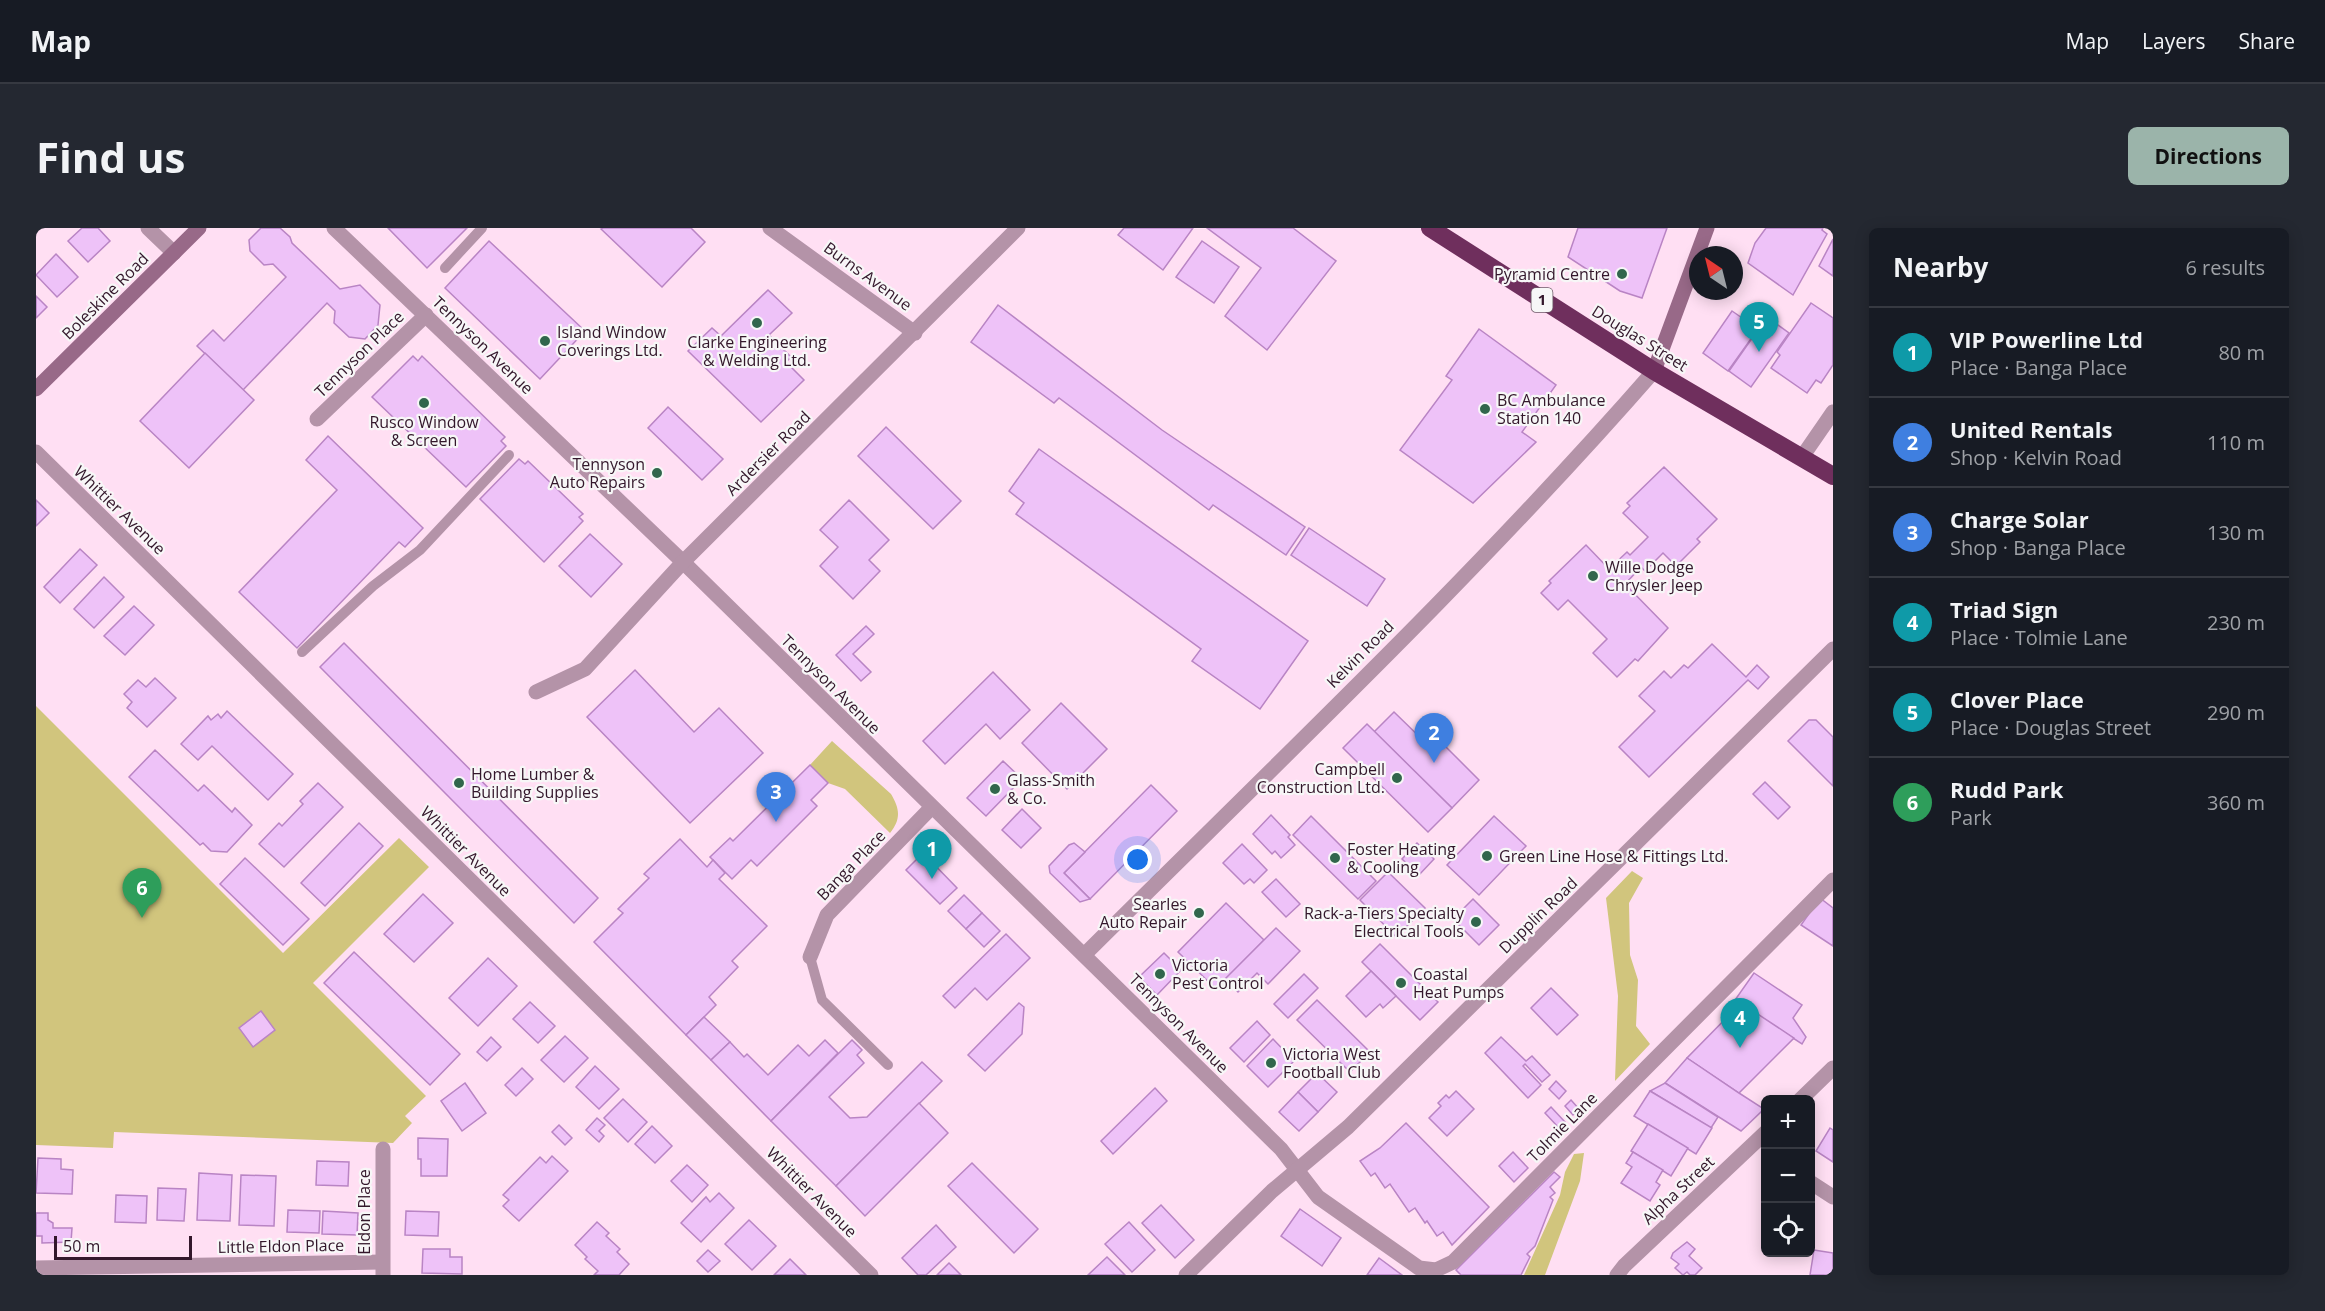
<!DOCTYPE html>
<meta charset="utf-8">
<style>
body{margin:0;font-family:"Open Sans",sans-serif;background:#242831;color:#f1f3f6}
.controls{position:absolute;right:18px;bottom:18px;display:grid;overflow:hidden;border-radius:9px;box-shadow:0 3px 15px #0003}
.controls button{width:54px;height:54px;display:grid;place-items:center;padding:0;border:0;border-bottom:2px solid #363941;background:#171b24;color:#f1f3f6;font:30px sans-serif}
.compass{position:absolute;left:1653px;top:18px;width:54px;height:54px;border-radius:50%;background:#171b24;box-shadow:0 3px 15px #0003;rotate:325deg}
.scale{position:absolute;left:18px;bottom:15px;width:138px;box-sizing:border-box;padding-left:6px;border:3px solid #33172b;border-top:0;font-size:16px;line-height:21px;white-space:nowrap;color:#33172b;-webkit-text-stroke:4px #f7f7f7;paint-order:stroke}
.you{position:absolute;left:1102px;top:632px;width:21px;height:21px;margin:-15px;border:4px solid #fff;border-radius:50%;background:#1a73e8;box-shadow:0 0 0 9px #1a73e833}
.badge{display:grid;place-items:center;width:39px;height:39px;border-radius:50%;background:#9bb4aa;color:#fff;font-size:20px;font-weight:700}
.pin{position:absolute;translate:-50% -50px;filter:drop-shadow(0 2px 3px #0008)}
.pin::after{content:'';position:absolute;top:32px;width:21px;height:18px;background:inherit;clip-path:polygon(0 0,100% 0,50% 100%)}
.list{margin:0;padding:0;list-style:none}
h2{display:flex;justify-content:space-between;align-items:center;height:78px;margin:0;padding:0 24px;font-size:26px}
h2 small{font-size:20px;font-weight:400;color:#9ea1a6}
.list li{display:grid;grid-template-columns:39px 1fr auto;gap:18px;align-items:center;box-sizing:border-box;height:90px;padding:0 24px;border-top:2px solid #363941}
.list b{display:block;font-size:22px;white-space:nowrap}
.list p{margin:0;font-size:20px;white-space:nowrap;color:#9ea1a6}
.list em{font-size:20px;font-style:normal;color:#9ea1a6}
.icon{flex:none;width:33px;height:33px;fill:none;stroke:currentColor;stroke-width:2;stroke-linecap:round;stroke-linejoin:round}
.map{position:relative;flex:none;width:1797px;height:1047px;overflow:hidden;border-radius:9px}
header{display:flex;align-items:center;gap:36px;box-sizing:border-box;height:84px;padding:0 30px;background:#171b24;border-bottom:2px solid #363941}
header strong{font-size:28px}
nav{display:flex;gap:33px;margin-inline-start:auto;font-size:21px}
.intro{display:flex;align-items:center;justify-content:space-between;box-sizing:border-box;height:144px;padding:0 36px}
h1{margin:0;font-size:42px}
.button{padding:15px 27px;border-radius:9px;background:#9bb4aa;color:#111;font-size:21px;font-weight:700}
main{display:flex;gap:36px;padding:0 36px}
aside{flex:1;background:#171b24;border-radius:9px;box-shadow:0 3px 15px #0003}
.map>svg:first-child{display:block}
</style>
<header>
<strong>Map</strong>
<nav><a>Map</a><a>Layers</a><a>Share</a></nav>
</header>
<div class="intro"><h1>Find us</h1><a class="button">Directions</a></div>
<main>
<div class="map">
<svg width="1797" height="1047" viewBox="0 0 1797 1047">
<rect width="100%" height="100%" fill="#ffdff3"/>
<g fill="#d1c57d">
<polygon points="0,478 247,725 363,610 393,639 277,755 390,868 369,888 376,895 357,915 78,904 77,920 0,917"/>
<path d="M796 513 855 566C864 581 865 591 854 605L809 561 792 555 774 537Z"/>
<polygon points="1596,643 1607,650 1593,675 1594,727 1602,752 1600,798 1614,816 1579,853 1582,768 1570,670"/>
<polygon points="1548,925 1544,953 1509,1047 1488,1047 1524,967 1529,944 1538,926"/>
</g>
<g fill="#eec2f8" stroke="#b984c4" stroke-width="1.5">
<polygon points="46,0 62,0 74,13 52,34 32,13"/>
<polygon points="225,0 244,0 254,9 256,15 304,61 324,57 344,77 342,97 329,111 313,109 298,95 299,83 291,75 207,162 161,118 177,102 188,113 250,49 237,36 228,37 214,23 213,12"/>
<polygon points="352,0 431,0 391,40"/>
<polygon points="567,0 655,0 669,14 626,59 565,1"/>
<polygon points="1088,0 1157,0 1127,42 1082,7"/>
<polygon points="1171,0 1257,0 1300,33 1231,122 1189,88 1225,40"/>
<polygon points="1542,0 1631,0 1606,70 1584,63 1532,29"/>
<polygon points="1730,0 1787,0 1786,2 1791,6 1757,67 1712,35 1719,15"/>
<polygon points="1797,11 1797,48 1783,38"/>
<polygon points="453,13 549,103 504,151 409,60"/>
<polygon points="1166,13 1203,39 1178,75 1140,49"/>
<polygon points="20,26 42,49 21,69 0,47"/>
<polygon points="732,62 756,85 733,107 755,129 750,134 768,152 725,194 652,123 676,100 685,108"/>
<polygon points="0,68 11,79 0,90"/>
<polygon points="1775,75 1797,90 1797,137 1785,155 1780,152 1771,165 1735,140 1744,127 1741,124"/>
<polygon points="962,77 1126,202 1269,299 1250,327 1177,277 1173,282 1023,170 1018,175 935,114"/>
<polygon points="1696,83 1722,101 1692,143 1667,125"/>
<polygon points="1731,89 1753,105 1715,159 1693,143"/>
<polygon points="1443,101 1520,157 1486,204 1500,214 1437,275 1364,222 1416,152 1410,148"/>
<polygon points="169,125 218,172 153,240 104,193"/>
<polygon points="377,128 382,133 386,128 469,209 465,213 470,218 430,259 336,169"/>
<polygon points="632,179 687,231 666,252 612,200"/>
<polygon points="850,199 925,273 897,301 822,228"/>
<polygon points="292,208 387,300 369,319 363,314 261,420 203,364 301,262 270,232"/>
<polygon points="1003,221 1272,413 1224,481 1156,433 1165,421 980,286 988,275 973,263"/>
<polygon points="483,231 489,236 492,233 547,286 543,289 547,293 508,334 444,271"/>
<polygon points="1628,239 1681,291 1661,311 1664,314 1640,338 1627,325 1609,343 1605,339 1589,356 1632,400 1602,433 1599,431 1581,449 1557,425 1571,411 1532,372 1522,382 1505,365 1515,355 1513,353 1550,317 1573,341 1591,324 1594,327 1612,309 1587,285 1594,278 1591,275"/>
<polygon points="0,272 13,285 0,298"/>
<polygon points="813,272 853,312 833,332 844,343 817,371 784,338 802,319 784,302"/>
<polygon points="1273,300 1349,351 1331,378 1255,327"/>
<polygon points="554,306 586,336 555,369 523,338"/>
<polygon points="44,321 61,337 24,375 8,359"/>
<polygon points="68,349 88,369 58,400 38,381"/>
<polygon points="98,378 118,397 89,427 68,408"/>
<polygon points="830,398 838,406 817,426 835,444 825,453 800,427"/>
<polygon points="308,415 562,670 538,695 284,439"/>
<polygon points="1676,416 1710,449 1721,437 1733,449 1722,461 1712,452 1613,549 1583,519 1619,483 1603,468 1628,443 1635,450 1648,437 1652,440"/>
<polygon points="599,442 658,504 683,480 727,525 654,595 551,489"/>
<polygon points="957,444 994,482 964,511 950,496 909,536 887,513"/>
<polygon points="119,450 140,470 111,499 91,480 96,474 88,466 102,452 110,459"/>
<polygon points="1025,475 1071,521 1031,561 986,515"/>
<polygon points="191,483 257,546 232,572 176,518 162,532 145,516 172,488 175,492 182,486 185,490"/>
<polygon points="1358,484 1393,518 1401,510 1443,552 1416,580 1338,504"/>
<polygon points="1773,492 1780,492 1797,509 1797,558 1752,513"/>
<polygon points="1331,496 1416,580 1392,604 1307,520"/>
<polygon points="119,522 162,563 168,557 196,584 199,580 216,597 191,624 175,623 167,615 164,617 93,549"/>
<polygon points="967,533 986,551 950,588 931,570"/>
<polygon points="774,537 792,555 775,572 781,578 721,638 715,632 696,651 674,629 694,610 697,613"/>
<polygon points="1729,554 1754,579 1742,591 1717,566"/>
<polygon points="282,555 307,579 248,639 223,616 243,595 246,598 267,576 264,573"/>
<polygon points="1115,557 1141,583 1054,671 1028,645"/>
<polygon points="986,581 1005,600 985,620 966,602"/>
<polygon points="1235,587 1254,607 1252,609 1259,617 1245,630 1239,623 1236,626 1217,606"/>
<polygon points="1275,588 1340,653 1322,671 1257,607"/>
<polygon points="1458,588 1490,618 1443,667 1411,637"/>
<polygon points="323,595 347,618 289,678 265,655"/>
<polygon points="644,611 671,639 677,632 689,645 683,651 731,698 696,733 702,739 673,769 680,777 650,807 558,714 587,685 582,681 613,650 608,646"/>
<polygon points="1038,615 1049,624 1028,645 1054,671 1044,674 1014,645 1013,638 1033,617"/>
<polygon points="1381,615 1398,631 1383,647 1366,631"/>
<polygon points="1206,616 1231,642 1218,655 1214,651 1208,656 1187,635"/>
<polygon points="887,625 921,660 904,676 870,642"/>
<polygon points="209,630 273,691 247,717 184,656"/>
<polygon points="1352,644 1389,680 1360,709 1324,672"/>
<polygon points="1240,651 1264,676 1250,689 1226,664"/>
<polygon points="387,666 417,695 378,734 348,706"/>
<polygon points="928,667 946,685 930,701 912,683"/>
<polygon points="1784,670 1797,680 1797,718 1765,697"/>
<polygon points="1437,671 1463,697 1443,717 1417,691"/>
<polygon points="1190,675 1228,712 1180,761 1142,724"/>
<polygon points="946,685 964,703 948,719 930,701"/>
<polygon points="1240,700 1264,723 1232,756 1221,745 1202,764 1189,751"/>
<polygon points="970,706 994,730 951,772 939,760 919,780 907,768"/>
<polygon points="1344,716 1402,774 1384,792 1326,734"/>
<polygon points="318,724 424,826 394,857 288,755"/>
<polygon points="1128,725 1145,742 1121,767 1103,749"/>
<polygon points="452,730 481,758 442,798 413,770"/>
<polygon points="1335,743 1360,768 1347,780 1344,776 1330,789 1310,768"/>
<polygon points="1718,745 1766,777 1757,790 1770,809 1766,816 1699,772"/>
<polygon points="1268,746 1282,760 1252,790 1238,776"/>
<polygon points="1515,760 1542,787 1521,807 1495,780"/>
<polygon points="1281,772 1334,824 1314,844 1261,792"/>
<polygon points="494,774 519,798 502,815 477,791"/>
<polygon points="983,775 988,779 986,806 949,843 932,827"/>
<polygon points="1705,775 1758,810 1703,865 1651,830"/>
<polygon points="225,783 239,802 217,819 203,800"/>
<polygon points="668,789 694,814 675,832 650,807"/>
<polygon points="1221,793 1234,807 1208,834 1194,820"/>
<polygon points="529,808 552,830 528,854 505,832"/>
<polygon points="455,809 465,819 451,833 441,824"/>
<polygon points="1465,809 1490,833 1496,828 1514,847 1506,854 1489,836 1487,838 1505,857 1492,870 1449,825"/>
<polygon points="1237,811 1258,833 1232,859 1211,838"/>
<polygon points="789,812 802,825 735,893 675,832 694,814 708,829 711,826 732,847 762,817 773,828"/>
<polygon points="816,812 826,822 821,827 828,835 793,869 814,890 831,889 886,834 906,853 800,958 735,893"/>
<polygon points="1651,830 1703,865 1728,881 1705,903 1629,855"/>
<polygon points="559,838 583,861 563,881 540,859"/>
<polygon points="486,840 497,851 480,868 469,857"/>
<polygon points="1281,845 1301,864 1282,884 1262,864"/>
<polygon points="1520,853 1530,863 1523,871 1513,861"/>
<polygon points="429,855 450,885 426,903 405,873"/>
<polygon points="1629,855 1682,889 1675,900 1614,863"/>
<polygon points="1119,860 1131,873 1077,926 1065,913"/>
<polygon points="1420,863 1438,881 1411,908 1393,890 1405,878 1402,875 1410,867 1413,870"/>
<polygon points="1614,863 1676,900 1660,926 1598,888"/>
<polygon points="1262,864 1282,884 1263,903 1243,884"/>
<polygon points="587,871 611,894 592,914 568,890"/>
<polygon points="1535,872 1543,881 1537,887 1529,878"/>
<polygon points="883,875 912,905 829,988 800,958"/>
<polygon points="1515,879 1529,894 1523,900 1509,885"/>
<polygon points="561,890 569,897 563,903 568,908 563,914 550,902"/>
<polygon points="1370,895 1453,979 1416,1017 1407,1004 1401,1008 1391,993 1389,995 1379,980 1373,984 1354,956 1349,960 1339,945 1335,948 1324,933 1344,920"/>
<polygon points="1612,896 1652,920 1635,948 1595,923"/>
<polygon points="523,897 536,910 529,917 516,904"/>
<polygon points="616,898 636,918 619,935 599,916"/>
<polygon points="1794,900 1797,902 1797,934 1780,923"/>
<polygon points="382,910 412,911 411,948 385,948 385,931 382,931"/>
<polygon points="1477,924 1492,940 1478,954 1463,938"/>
<polygon points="1597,924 1627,942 1620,954 1624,957 1614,973 1585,955 1596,939 1590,935"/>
<polygon points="516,928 532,943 483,993 467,978 473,972 467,967 504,929 510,935"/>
<polygon points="2,930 25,931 25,941 37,942 36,966 0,965"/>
<polygon points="281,933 313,934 312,958 280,957"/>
<polygon points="936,935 1002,1001 978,1025 912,958"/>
<polygon points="651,937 672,957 656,974 635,953"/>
<polygon points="1518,944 1524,949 1514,959 1519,965 1514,969 1517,972 1499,1018 1491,1026 1494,1029 1485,1047 1425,1047 1420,1042"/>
<polygon points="163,945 196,947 194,993 161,992"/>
<polygon points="205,947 240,948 238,998 203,997"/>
<polygon points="122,960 150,961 148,993 121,992"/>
<polygon points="683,965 698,980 665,1014 645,995 670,969 674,974"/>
<polygon points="80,967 111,968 110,995 79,994"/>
<polygon points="1125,977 1158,1012 1139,1030 1106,995"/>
<polygon points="1264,981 1305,1010 1286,1038 1245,1008"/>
<polygon points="252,982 284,983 283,1005 251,1004"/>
<polygon points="287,983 322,985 321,1007 286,1006"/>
<polygon points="370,983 403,984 402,1008 369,1007"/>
<polygon points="0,985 12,985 12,992 17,995 17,1000 36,1000 35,1014 6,1015 6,1008 0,1008"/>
<polygon points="713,992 740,1018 716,1042 689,1016"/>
<polygon points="561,994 573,1005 570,1008 584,1021 581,1024 593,1036 583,1047 558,1047 562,1043 549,1031 551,1029 539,1017"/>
<polygon points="1093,994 1119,1022 1096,1044 1069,1016"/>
<polygon points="900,997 920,1019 890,1047 882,1047 866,1030"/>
<polygon points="1651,1014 1659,1021 1653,1028 1666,1040 1659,1047 1654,1047 1651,1044 1647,1047 1639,1040 1643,1036 1635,1030 1637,1025"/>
<polygon points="387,1021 414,1021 414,1029 426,1029 426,1046 386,1045"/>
<polygon points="672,1022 684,1033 672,1044 661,1033"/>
<polygon points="1778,1022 1797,1025 1797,1047 1774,1047"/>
<polygon points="1071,1029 1089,1047 1052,1047"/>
<polygon points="1343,1030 1366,1047 1331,1047"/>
<polygon points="754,1031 770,1047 738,1047"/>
<polygon points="913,1035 925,1047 901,1047"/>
</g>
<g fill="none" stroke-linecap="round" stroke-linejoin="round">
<g stroke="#b493a8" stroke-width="10">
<polyline points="409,40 446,0"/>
<polyline points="266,424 337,358 384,322 473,227"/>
<polyline points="774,729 786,772 852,837"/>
</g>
<g stroke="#b493a8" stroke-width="15">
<polyline points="112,0 138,25"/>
<polyline points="298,0 647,334 1179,856 1245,921 1282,969 1383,1040 1400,1042 1417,1034 1797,652"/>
<polyline points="734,0 879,105"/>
<polyline points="281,191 390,87"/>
<polyline points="0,224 835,1047"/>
<polyline points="1766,229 1797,184"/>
<polyline points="500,464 549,441 647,334 982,0"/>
<path d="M1048 727C1240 536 1439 348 1618 143"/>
<polyline points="774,729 791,687 895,580"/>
<polyline points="1764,872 1797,840"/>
<polyline points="1774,954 1797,969"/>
<polyline points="0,1040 346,1034"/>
<polyline points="347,1047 347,921"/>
<polyline points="1150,1047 1236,963 1312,899 1797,421"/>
<polyline points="1581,1047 1588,1038 1730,904"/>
</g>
<g stroke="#986988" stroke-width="15">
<polyline points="1618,143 1671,0"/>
<polyline points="0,161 163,0"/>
</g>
<polyline stroke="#6f2f5d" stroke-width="18" points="1394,0 1618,143 1797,248"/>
</g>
<g fill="#31664c" stroke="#f7f7f7" stroke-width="2">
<circle cx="1586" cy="46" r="6"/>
<circle cx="721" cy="95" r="6"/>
<circle cx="509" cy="113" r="6"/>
<circle cx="388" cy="175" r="6"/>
<circle cx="1449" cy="181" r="6"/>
<circle cx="621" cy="245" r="6"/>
<circle cx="1557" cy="348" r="6"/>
<circle cx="1361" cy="550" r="6"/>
<circle cx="423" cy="555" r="6"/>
<circle cx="959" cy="561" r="6"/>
<circle cx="1451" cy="628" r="6"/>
<circle cx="1299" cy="630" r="6"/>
<circle cx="1163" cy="685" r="6"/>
<circle cx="1440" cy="694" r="6"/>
<circle cx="1124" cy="746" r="6"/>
<circle cx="1365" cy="755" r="6"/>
<circle cx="1235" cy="835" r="6"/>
</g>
<g text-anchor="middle" stroke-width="4.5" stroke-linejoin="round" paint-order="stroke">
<rect fill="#f7f7f7" stroke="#6e5a68" stroke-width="1.5" x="1495.5" y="60" width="21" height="24" rx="4.5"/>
<g font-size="15" font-weight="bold" fill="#33172b">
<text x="1506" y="77">1</text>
</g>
<g font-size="16" fill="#33172b" stroke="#f7f7f7" text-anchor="start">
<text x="1574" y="52" text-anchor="end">Pyramid Centre</text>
<text x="521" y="110">Island Window<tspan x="521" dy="18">Coverings Ltd.</tspan></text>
<text x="721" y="120" text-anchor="middle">Clarke Engineering<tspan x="721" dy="18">&amp; Welding Ltd.</tspan></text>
<text x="1461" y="178">BC Ambulance<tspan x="1461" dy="18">Station 140</tspan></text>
<text x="388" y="200" text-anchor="middle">Rusco Window<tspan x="388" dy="18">&amp; Screen</tspan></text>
<text x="609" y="242" text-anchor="end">Tennyson<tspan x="609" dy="18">Auto Repairs</tspan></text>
<text x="1569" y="345">Wille Dodge<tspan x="1569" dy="18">Chrysler Jeep</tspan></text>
<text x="1349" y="547" text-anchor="end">Campbell<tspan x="1349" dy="18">Construction Ltd.</tspan></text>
<text x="435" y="552">Home Lumber &amp;<tspan x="435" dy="18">Building Supplies</tspan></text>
<text x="971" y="558">Glass-Smith<tspan x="971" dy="18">&amp; Co.</tspan></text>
<text x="1311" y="627">Foster Heating<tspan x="1311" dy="18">&amp; Cooling</tspan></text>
<text x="1463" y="634">Green Line Hose &amp; Fittings Ltd.</text>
<text x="1151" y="682" text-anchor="end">Searles<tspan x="1151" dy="18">Auto Repair</tspan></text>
<text x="1428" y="691" text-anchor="end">Rack-a-Tiers Specialty<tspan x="1428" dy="18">Electrical Tools</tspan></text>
<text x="1136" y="743">Victoria<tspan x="1136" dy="18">Pest Control</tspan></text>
<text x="1377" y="752">Coastal<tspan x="1377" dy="18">Heat Pumps</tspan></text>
<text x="1247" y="832">Victoria West<tspan x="1247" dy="18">Football Club</tspan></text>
</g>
<g font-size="16" fill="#33172b" stroke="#f7f7f7">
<text transform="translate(832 48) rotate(36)" y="6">Burns Avenue</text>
<text transform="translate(69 68) rotate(-45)" y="6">Boleskine Road</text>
<text transform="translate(1604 110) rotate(32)" y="6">Douglas Street</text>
<text transform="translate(447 117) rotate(44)" y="6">Tennyson Avenue</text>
<text transform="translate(323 126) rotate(-44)" y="6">Tennyson Place</text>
<text transform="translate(732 225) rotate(-45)" y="6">Ardersier Road</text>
<text transform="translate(84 282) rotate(44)" y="6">Whittier Avenue</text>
<text transform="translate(1324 426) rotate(-45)" y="6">Kelvin Road</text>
<text transform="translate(795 456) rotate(45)" y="6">Tennyson Avenue</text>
<text transform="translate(430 623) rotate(45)" y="6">Whittier Avenue</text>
<text transform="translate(815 637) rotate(-46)" y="6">Banga Place</text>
<text transform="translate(1502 687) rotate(-44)" y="6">Dupplin Road</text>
<text transform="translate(1143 795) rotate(45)" y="6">Tennyson Avenue</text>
<text transform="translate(1526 899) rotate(-45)" y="6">Tolmie Lane</text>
<text transform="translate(1642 962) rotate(-43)" y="6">Alpha Street</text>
<text transform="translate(776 964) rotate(45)" y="6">Whittier Avenue</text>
<text transform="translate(328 984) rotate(-90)" y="6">Eldon Place</text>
<text transform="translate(245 1018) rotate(-1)" y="6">Little Eldon Place</text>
</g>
</g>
</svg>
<div class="controls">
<button>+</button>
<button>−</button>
<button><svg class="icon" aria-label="locate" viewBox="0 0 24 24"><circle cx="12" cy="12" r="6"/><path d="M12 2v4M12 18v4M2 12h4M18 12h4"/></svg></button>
</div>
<svg class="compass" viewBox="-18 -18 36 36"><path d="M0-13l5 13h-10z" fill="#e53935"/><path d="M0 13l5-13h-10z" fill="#9ea1a6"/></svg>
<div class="scale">50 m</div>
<div class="you"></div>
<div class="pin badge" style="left:896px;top:651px;background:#0f9aa8">1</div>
<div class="pin badge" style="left:1398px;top:535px;background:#3f7fe0">2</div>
<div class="pin badge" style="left:740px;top:594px;background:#3f7fe0">3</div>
<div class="pin badge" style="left:1704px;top:820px;background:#0f9aa8">4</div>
<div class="pin badge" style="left:1723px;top:124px;background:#0f9aa8">5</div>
<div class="pin badge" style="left:106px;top:690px;background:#2e9e5b">6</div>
</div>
<aside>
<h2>Nearby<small>6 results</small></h2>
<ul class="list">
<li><span class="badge" style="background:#0f9aa8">1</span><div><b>VIP Powerline Ltd</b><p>Place · Banga Place</p></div><em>80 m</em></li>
<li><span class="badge" style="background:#3f7fe0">2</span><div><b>United Rentals</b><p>Shop · Kelvin Road</p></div><em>110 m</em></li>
<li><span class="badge" style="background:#3f7fe0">3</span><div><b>Charge Solar</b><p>Shop · Banga Place</p></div><em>130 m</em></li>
<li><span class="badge" style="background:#0f9aa8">4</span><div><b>Triad Sign</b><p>Place · Tolmie Lane</p></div><em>230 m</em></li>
<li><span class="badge" style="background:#0f9aa8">5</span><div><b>Clover Place</b><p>Place · Douglas Street</p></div><em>290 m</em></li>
<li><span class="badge" style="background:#2e9e5b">6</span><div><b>Rudd Park</b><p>Park</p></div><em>360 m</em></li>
</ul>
</aside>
</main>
